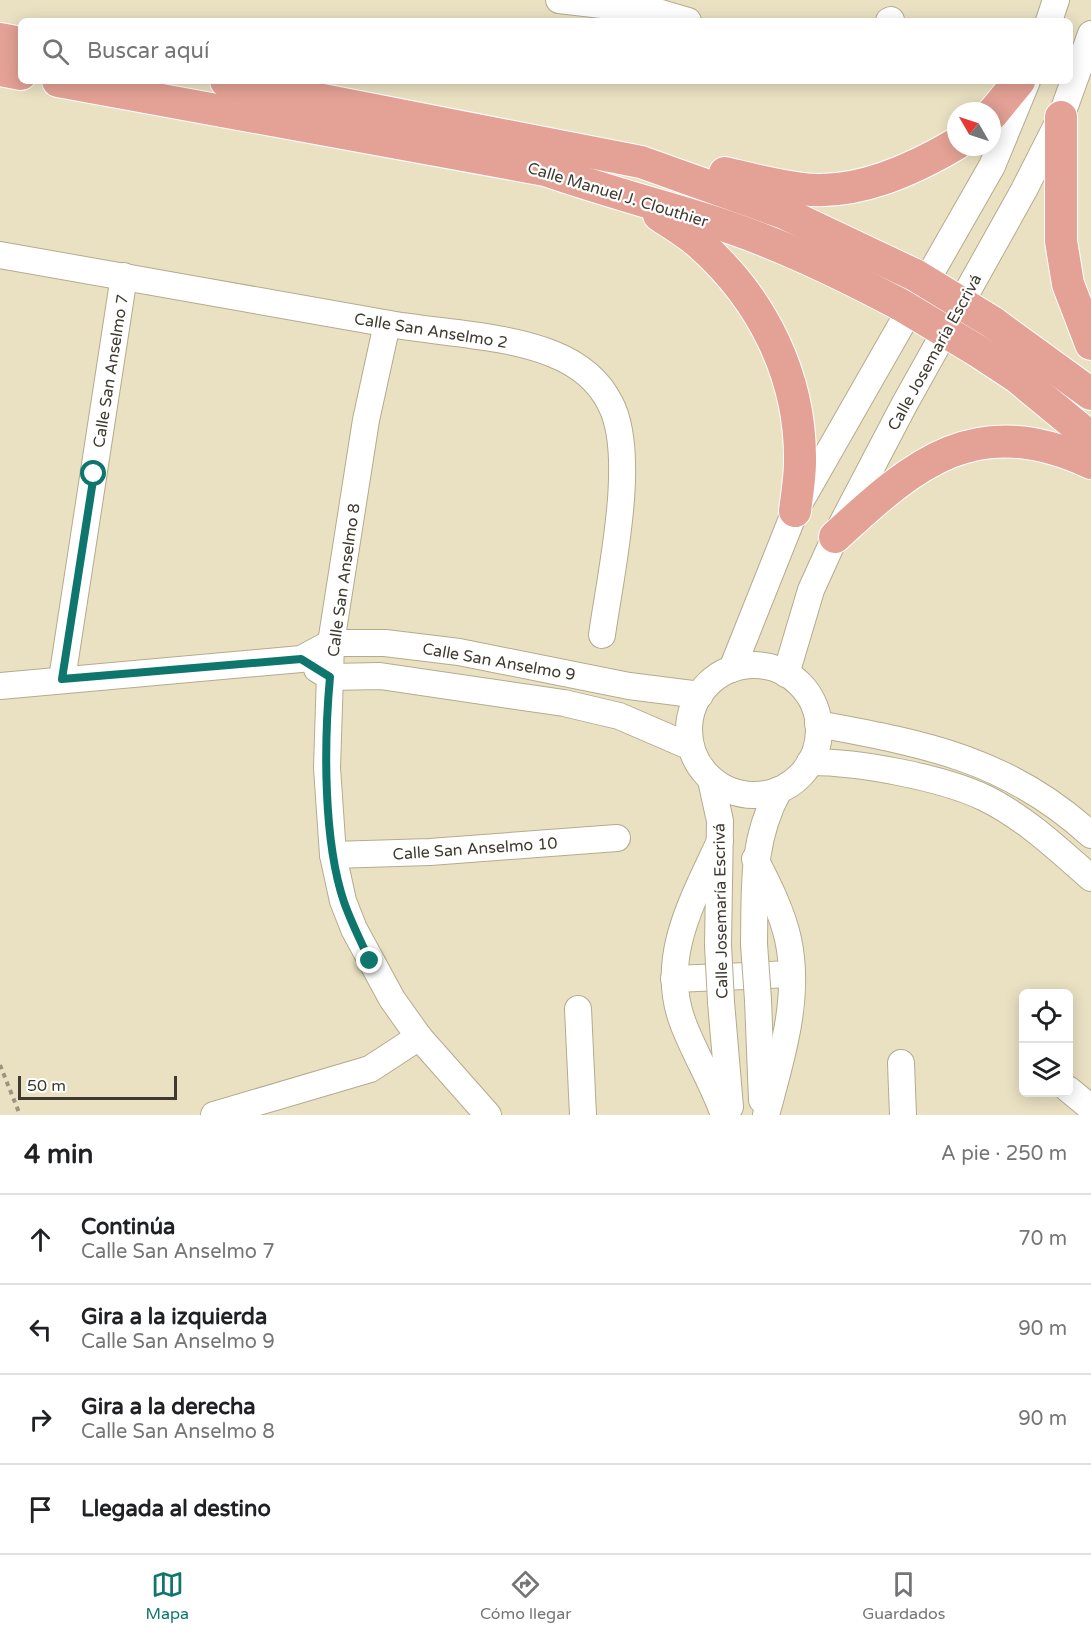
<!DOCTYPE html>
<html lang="es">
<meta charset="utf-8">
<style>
body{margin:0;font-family:"Varela Round",sans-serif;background:#f2f2f2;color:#202124}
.controls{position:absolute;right:18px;bottom:18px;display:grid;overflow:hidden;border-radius:9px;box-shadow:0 3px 15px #0003}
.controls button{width:54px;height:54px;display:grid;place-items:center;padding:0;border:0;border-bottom:2px solid #e0e0e0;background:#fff;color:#202124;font:30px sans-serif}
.compass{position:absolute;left:947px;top:102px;width:54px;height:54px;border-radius:50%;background:#fff;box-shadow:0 3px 15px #0003;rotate:309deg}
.scale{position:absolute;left:18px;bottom:15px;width:159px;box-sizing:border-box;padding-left:6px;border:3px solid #3e3a2e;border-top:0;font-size:16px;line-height:21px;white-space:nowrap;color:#3e3a2e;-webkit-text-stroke:4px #fff;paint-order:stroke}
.stop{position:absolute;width:18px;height:18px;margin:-14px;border:4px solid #0f766e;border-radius:50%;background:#fff}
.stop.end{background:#0f766e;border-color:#fff;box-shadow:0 2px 6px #0008}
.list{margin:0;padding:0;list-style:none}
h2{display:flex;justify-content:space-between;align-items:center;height:78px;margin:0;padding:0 24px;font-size:26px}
h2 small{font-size:20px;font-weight:400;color:#757577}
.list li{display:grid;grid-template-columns:39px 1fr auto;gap:18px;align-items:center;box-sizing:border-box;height:90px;padding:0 24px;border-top:2px solid #e0e0e0}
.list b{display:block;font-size:22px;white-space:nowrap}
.list p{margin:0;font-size:20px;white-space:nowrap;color:#757577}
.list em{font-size:20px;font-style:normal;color:#757577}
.icon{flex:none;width:33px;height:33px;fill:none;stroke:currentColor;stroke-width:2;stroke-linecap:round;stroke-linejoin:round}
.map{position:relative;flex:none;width:1091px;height:1115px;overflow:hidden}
.search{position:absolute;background:#fff;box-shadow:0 3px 15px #0003;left:18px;right:18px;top:18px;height:66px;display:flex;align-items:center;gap:15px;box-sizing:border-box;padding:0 21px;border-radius:9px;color:#757577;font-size:22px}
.sheet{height:438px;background:#fff}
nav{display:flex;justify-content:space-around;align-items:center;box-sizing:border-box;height:84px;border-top:2px solid #e0e0e0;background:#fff;font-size:16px;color:#757577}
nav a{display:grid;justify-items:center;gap:3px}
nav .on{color:#0f766e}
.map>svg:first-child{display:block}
</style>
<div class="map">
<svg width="1091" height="1115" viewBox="0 0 1091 1115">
<rect width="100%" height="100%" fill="#eae1c3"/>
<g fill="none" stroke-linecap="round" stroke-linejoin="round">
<g stroke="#b4ab8e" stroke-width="28">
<g id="minor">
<polyline points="559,0 654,11 688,21"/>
<polyline points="889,21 891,20"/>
<polyline points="1049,21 1056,0"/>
<path d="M0 255C128 278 256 300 384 323 438 333 503 334 553 354 578 364 598 379 610 403 638 455 610 576 602 635"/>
<polyline points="387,324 366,420 331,643 327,768 333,855 343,901 354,929 392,999 419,1037 488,1115"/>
<circle cx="754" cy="730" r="65"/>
<polyline points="317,669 330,677 380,676 564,703 619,716 691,747"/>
<polyline points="732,669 795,511 992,166 1027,81"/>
<polyline points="786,674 811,590 835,537 904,405 1024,190 1061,117 1091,34"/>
<polyline points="62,679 124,276"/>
<polyline points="0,686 301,659 331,643 385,643 459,652 629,686 700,695"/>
<path d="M818 724C925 744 1008 759 1091 835"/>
<path d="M810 762C858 762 941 777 985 798 1024 817 1058 849 1091 878"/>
<polyline points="711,780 720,821 718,945"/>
<path d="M720 841C694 898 658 958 683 1023 695 1055 713 1083 724 1115"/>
<polyline points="333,855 430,852 617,838"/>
<path d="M755 859C768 884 782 912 788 939 801 998 781 1059 766 1115"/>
<path d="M754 944C755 887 751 841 779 790"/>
<polyline points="674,979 792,974"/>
<polyline points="758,1000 762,1100"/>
<polyline points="721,1002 730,1107"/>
<polyline points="578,1009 583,1115"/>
<polyline points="901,1063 903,1115"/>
<polyline points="1068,1089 1091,1108"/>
<polyline points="214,1115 370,1069 419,1037"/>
</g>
</g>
<g stroke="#fff" stroke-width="34">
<g id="major">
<polyline points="0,39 21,43"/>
<polyline points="0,70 21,74"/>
<path d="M58 81 545 170C594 187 644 201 694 216 766 237 835 270 901 305"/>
<polyline points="226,81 641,162 784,213 915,275"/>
<polyline points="992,114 1019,81"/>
<polyline points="1061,117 1061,241 1068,284 1091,344"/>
<path d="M725 173C750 179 776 186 802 189 856 196 912 170 956 144"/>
<path d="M659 215C672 224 688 233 700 244 762 299 801 376 800 461 800 477 797 495 795 511"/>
<polyline points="992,322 1091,394"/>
<polyline points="976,350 1017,377 1091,438"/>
<path d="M835 537C916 462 976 410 1091 463"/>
</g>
</g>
<polyline stroke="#9b947f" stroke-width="4" stroke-dasharray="4.5 4.5" stroke-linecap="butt" points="0,1065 20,1115"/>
<use href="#minor" stroke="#fff" stroke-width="26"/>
<use href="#major" stroke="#e4a195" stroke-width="32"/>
<g stroke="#b4ab8e" stroke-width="28" stroke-linecap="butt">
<g id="minor-bridge">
<polyline points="754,944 758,1000"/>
<polyline points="718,945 721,1002"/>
</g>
</g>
<g stroke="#fff" stroke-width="34" stroke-linecap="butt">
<g id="major-bridge">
<polyline points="915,275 992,322"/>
<polyline points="901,305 976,350"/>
</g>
</g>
<use href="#minor-bridge" stroke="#fff" stroke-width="26"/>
<use href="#major-bridge" stroke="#e4a195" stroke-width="32"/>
</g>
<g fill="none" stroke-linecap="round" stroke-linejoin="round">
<path stroke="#0f766e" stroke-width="8" d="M94 474 62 679 301 659 330 677C324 742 323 840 344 902 351 922 361 942 370 961"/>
</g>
<g text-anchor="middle" stroke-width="4.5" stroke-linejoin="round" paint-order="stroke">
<g font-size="16" fill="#3e3a2e" stroke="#fff">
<text transform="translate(618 194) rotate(17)" y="6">Calle Manuel J. Clouthier</text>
<text transform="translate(431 330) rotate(9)" y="6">Calle San Anselmo 2</text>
<text transform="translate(934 352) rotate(-61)" y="6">Calle Josemaría Escrivá</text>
<text transform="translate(110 371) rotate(-81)" y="6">Calle San Anselmo 7</text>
<text transform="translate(343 580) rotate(-82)" y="6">Calle San Anselmo 8</text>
<text transform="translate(499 661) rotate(10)" y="6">Calle San Anselmo 9</text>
<text transform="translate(475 848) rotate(-4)" y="6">Calle San Anselmo 10</text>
<text transform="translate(720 911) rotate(-91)" y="6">Calle Josemaría Escrivá</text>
</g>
</g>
</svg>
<div class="controls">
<button><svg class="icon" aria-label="locate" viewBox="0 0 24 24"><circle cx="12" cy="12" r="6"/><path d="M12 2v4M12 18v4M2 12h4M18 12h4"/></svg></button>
<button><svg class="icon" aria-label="layers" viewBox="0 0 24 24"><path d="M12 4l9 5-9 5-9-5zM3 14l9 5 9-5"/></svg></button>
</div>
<svg class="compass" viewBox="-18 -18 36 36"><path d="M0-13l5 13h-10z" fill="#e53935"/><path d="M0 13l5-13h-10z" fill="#757577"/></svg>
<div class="scale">50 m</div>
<div class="stop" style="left:94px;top:474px"></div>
<div class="stop end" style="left:370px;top:961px"></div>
<div class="search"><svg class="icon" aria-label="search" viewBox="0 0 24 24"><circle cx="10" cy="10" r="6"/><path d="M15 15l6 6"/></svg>Buscar aquí</div>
</div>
<section class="sheet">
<h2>4 min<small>A pie · 250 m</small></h2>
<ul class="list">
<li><svg class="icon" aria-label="ahead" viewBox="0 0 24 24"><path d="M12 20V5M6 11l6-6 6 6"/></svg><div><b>Continúa</b><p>Calle San Anselmo 7</p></div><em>70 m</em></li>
<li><svg class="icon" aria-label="left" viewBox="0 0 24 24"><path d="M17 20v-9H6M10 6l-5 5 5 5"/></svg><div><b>Gira a la izquierda</b><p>Calle San Anselmo 9</p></div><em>90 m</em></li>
<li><svg class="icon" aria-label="right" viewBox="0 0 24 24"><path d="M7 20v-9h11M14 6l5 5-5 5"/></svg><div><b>Gira a la derecha</b><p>Calle San Anselmo 8</p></div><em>90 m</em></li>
<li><svg class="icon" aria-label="arrive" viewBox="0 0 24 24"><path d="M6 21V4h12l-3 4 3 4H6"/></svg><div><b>Llegada al destino</b></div></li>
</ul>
</section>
<nav>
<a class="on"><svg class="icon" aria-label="map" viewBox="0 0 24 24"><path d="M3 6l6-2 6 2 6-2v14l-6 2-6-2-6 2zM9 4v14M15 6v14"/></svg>Mapa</a>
<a><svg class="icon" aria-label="directions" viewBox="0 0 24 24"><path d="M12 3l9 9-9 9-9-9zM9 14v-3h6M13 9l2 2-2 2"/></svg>Cómo llegar</a>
<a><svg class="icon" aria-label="saved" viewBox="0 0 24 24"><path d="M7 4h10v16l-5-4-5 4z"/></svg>Guardados</a>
</nav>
